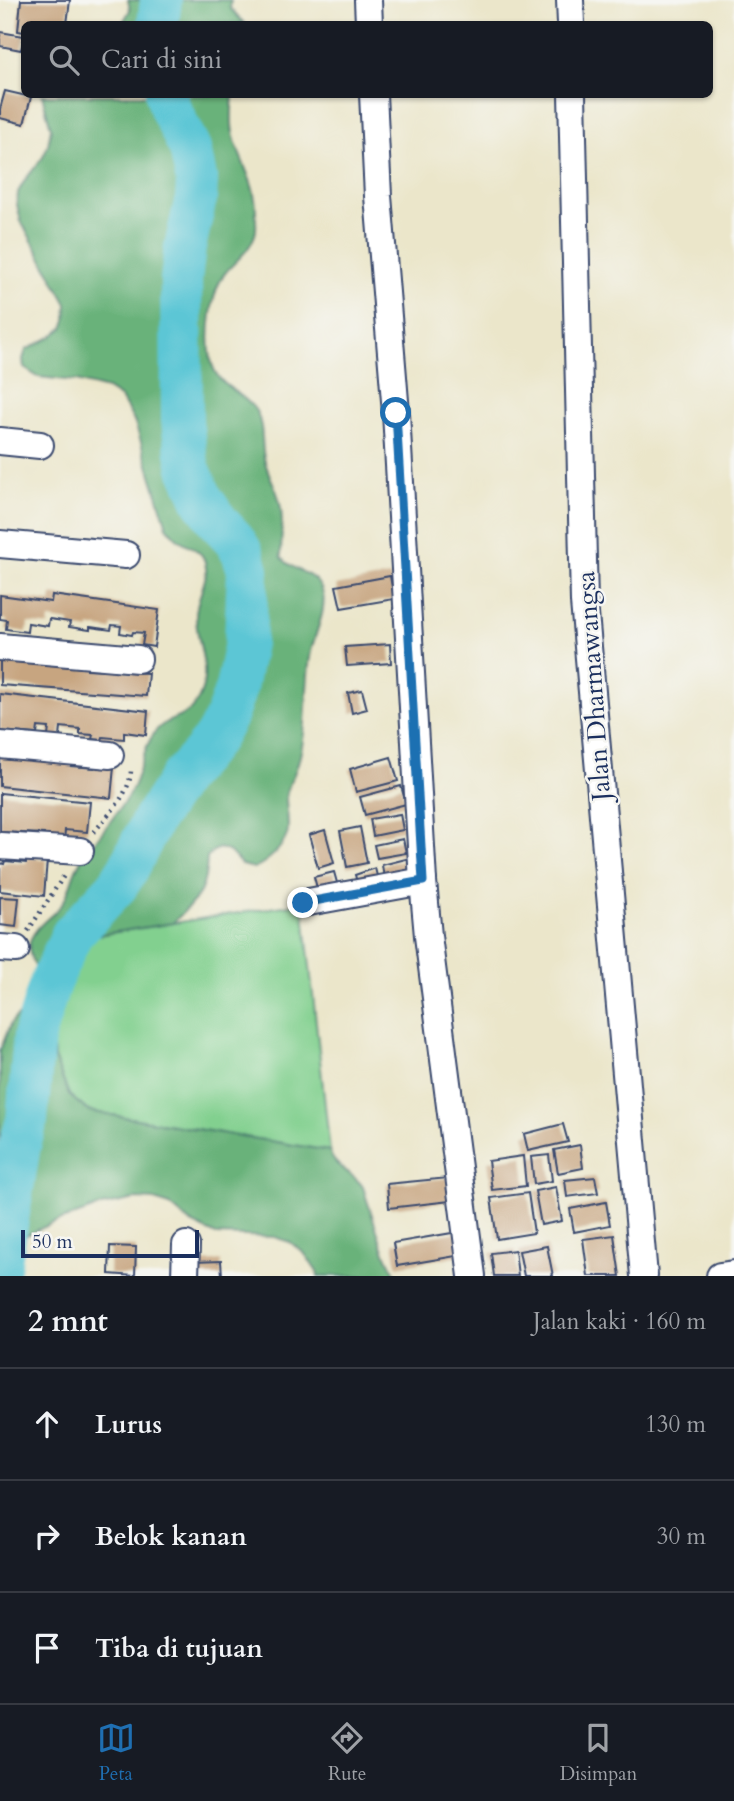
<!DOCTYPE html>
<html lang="id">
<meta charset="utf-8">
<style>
body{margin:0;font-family:Cardo,serif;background:#20242c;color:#f1f3f6}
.scale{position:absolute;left:21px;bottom:18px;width:178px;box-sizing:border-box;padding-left:7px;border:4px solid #1b2f5e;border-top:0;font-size:19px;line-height:24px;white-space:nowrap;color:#1b2f5e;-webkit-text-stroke:5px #f6f6f2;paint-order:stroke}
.stop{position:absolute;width:21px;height:21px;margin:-16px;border:5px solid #1f6fb2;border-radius:50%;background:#fff}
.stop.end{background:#1f6fb2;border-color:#fff;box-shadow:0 2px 7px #0008}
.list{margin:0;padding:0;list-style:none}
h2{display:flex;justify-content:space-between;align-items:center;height:91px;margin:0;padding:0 28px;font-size:30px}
h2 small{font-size:23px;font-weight:400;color:#9ea1a6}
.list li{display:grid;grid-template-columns:46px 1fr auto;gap:21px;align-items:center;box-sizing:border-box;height:112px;padding:0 28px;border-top:2px solid #363941}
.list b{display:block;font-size:26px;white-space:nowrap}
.list em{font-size:23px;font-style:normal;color:#9ea1a6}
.icon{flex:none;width:38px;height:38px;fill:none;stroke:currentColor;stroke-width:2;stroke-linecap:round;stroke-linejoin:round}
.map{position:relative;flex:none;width:734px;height:1276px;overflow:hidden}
.search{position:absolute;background:#171b24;box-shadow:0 2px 5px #0004;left:21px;right:21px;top:21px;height:77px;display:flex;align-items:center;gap:18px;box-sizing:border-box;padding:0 24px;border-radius:10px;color:#9ea1a6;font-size:26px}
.sheet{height:427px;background:#171b24}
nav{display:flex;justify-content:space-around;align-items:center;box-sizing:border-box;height:98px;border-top:2px solid #363941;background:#171b24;font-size:19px;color:#9ea1a6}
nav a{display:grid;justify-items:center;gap:4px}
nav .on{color:#1f6fb2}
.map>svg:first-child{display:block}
</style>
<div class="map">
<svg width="734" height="1276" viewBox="0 0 734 1276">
<rect width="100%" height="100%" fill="#f6f6f2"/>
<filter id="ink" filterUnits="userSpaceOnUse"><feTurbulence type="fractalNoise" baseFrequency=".0143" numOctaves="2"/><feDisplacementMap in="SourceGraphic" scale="14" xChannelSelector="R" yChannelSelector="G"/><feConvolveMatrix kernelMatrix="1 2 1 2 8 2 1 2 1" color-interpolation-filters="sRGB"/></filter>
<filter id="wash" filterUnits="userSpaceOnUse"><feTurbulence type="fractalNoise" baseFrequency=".00686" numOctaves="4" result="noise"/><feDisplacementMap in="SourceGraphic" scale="28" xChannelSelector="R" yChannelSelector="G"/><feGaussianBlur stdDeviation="1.57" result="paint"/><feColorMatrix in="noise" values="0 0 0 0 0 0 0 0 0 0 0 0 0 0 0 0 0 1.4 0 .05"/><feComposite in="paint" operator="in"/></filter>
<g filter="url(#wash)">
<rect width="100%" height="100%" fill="#ebe6ca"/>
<polygon fill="#82d08f" stroke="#4e8076" stroke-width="2" points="303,903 330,1151 88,1111 69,1095 54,1058 50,1017 60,986 77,953 97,935"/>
<g fill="#69b27a" stroke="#42706c" stroke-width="2">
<polygon points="128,0 231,0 230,8 245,24 122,24 130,10"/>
<path d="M42 95H233C232 108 230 124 234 137 242 167 258 185 256 219 256 224 257 230 255 235 250 251 236 260 226 272 210 291 207 336 211 360 217 389 243 390 256 411 264 426 261 443 264 458 267 473 275 484 279 499 284 517 281 538 281 557 294 574 317 570 323 594 327 613 312 639 310 657 305 689 308 732 298 763 295 775 287 785 286 798 286 808 290 827 287 835 282 849 266 863 254 868L242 865 230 852 219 848 213 851 207 858C206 894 196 899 173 923L97 935 77 953 64 961 50 969H37C30 959 26 946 33 935 39 923 54 915 62 904 71 891 72 873 81 860 86 851 94 843 100 835 111 821 122 806 131 791 141 773 142 749 155 732 169 713 190 723 201 693 211 666 195 640 196 614 196 596 213 575 203 557 198 548 186 545 178 539 174 536 171 531 167 527L135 423 121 398 107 389 76 381 38 377 24 368 23 359 26 350 51 337 63 328 66 320 67 304 21 221 17 205 18 192 25 180 43 157 48 145 51 128Z"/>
<path d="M36 1010 50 1017 54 1058 69 1095 88 1111 330 1151C332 1167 355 1173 363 1187 365 1192 366 1198 368 1203 376 1226 384 1257 397 1276H318L317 1272 305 1254 290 1242 274 1237 216 1235 191 1223 170 1205 154 1200 136 1199 101 1206 53 1223 14 1241 0 1242V1050C12 1026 5 1016 36 1010Z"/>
</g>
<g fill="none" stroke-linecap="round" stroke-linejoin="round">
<g stroke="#5bc6d5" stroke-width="42">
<polyline points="158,24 161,0"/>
<polyline points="0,1268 20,1145 27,1120 34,1036 50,983 72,934 117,886 128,869 151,823 180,778 200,756 215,737 226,717 236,688 245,643 248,570 242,552 234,539 219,523 203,500 189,468 186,453 182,420 181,280 185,247 196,198 197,182 190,149 170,108 166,94"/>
</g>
</g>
<g id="blocks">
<g fill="#c7a580">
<polygon points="21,0 70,0 67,24 24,24 24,32 18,31"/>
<polygon points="0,32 24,36 21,50 0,46"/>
<polygon points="5,91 31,97 24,124 0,118 0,109"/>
<polygon points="390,576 394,599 341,608 336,586"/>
<polygon points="0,595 51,602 52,595 159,610 154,647 142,645 144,633 133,632 132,635 120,633 121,626 112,625 111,630 90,627 90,630 69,627 70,622 49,619 48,626 28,623 27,632 6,629 7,620 0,619"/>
<polygon points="390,644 391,663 347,666 345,647"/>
<polygon points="0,658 87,667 87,669 108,670 108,666 127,668 127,672 148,673 146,696 0,685"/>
<polygon points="362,690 367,709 352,713 348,693"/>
<polygon points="0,694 148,711 146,735 124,732 124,739 103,737 102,740 92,739 93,735 80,734 80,729 61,727 60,737 48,736 49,728 38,727 37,734 0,731"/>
<polygon points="0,753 71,761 71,766 94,768 94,765 114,767 111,798 0,786"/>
<polygon points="391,757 398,781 356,792 350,769"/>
<polygon points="401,786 406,804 365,815 360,797"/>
<polygon points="0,793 90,802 87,832 65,830 64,841 44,838 44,834 0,832"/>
<polygon points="400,814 403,830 373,836 370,819"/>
<polygon points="360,827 367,863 347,867 340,831"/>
<polygon points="325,830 334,863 318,868 309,835"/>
<polygon points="403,839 406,853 377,858 374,845"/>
<polygon points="27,857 47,860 44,896 0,891 0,863 4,864 5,861 26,863"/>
<polygon points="410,858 413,872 384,878 382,865"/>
<polygon points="375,868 377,876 357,882 355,875"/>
<polygon points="334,872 339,890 319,895 314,877"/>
<polygon points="0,897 19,898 16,927 0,925"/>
<polygon points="563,1124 568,1142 528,1151 524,1134"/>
<polygon points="580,1145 583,1168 558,1173 554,1150"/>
<polygon points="549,1155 552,1181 534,1184 531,1157"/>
<polygon points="523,1156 526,1186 492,1190 488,1161"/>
<polygon points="595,1177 598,1193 567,1197 565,1180"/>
<polygon points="448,1178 450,1201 389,1208 387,1184"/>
<polygon points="556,1187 562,1221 541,1225 535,1191"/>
<polygon points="528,1193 534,1233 497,1239 491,1198"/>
<polygon points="606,1202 610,1225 574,1232 570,1209"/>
<polygon points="458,1232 462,1255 397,1266 393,1243"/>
<polygon points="614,1235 620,1276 588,1276 583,1239"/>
<polygon points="110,1246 136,1247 135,1276 109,1274"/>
<polygon points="547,1246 553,1276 524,1276 519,1251"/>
<polygon points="515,1250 518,1276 494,1276 491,1253"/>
<polygon points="221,1261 222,1276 194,1276 193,1262"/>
</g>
</g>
</g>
<g filter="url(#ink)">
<use href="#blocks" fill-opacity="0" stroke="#3a4a6e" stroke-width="2"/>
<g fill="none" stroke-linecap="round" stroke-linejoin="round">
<g stroke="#3a4a6e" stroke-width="30">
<g id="minor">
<polyline points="368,0 369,24"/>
<polyline points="570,0 571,24"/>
<polyline points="373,94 378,196 396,413 423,881 428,936 472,1276"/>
<polyline points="572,94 584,602 644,1276"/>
<polyline points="0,441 40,445"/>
<polyline points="0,544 126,555"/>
<polyline points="0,647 138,659"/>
<polyline points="0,745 110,755"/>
<polyline points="0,846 80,851"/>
<polyline points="303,903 423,881"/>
<polyline points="0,948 16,949"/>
<polyline points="185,1276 186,1245"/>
<polyline points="720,1276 734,1274"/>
</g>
</g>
<g stroke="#3a4a6e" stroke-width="4.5" stroke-dasharray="2 5" stroke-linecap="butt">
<path d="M94 832C109 814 131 793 131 769"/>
<polyline points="28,931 65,874"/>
</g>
<use href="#minor" stroke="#fff" stroke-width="26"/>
</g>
</g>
<g fill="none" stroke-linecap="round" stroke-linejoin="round" filter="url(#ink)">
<polyline stroke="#1f6fb2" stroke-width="9" points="303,903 423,881 396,413"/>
</g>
<g text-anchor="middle" stroke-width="5" stroke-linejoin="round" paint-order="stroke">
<g font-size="26" fill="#1b2f5e" stroke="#f6f6f2">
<text transform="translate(593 686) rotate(-94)" y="9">Jalan Dharmawangsa</text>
</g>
</g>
</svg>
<div class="scale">50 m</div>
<div class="stop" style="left:396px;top:413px"></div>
<div class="stop end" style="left:303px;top:903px"></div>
<div class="search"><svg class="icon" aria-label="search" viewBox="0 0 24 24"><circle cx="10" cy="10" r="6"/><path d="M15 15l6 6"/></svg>Cari di sini</div>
</div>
<section class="sheet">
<h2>2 mnt<small>Jalan kaki · 160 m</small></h2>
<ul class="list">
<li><svg class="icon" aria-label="ahead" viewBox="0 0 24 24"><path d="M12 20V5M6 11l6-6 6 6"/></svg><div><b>Lurus</b></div><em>130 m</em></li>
<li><svg class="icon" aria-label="right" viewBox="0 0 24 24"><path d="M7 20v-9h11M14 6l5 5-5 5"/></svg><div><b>Belok kanan</b></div><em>30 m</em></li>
<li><svg class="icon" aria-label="arrive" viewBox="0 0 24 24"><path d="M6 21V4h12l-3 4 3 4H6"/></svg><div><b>Tiba di tujuan</b></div></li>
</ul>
</section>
<nav>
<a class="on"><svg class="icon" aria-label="map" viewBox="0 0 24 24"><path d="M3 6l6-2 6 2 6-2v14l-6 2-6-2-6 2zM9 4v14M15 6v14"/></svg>Peta</a>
<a><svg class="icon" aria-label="directions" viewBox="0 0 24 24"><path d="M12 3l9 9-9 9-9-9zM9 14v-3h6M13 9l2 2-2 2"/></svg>Rute</a>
<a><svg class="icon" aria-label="saved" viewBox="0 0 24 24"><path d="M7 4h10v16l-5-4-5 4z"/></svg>Disimpan</a>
</nav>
